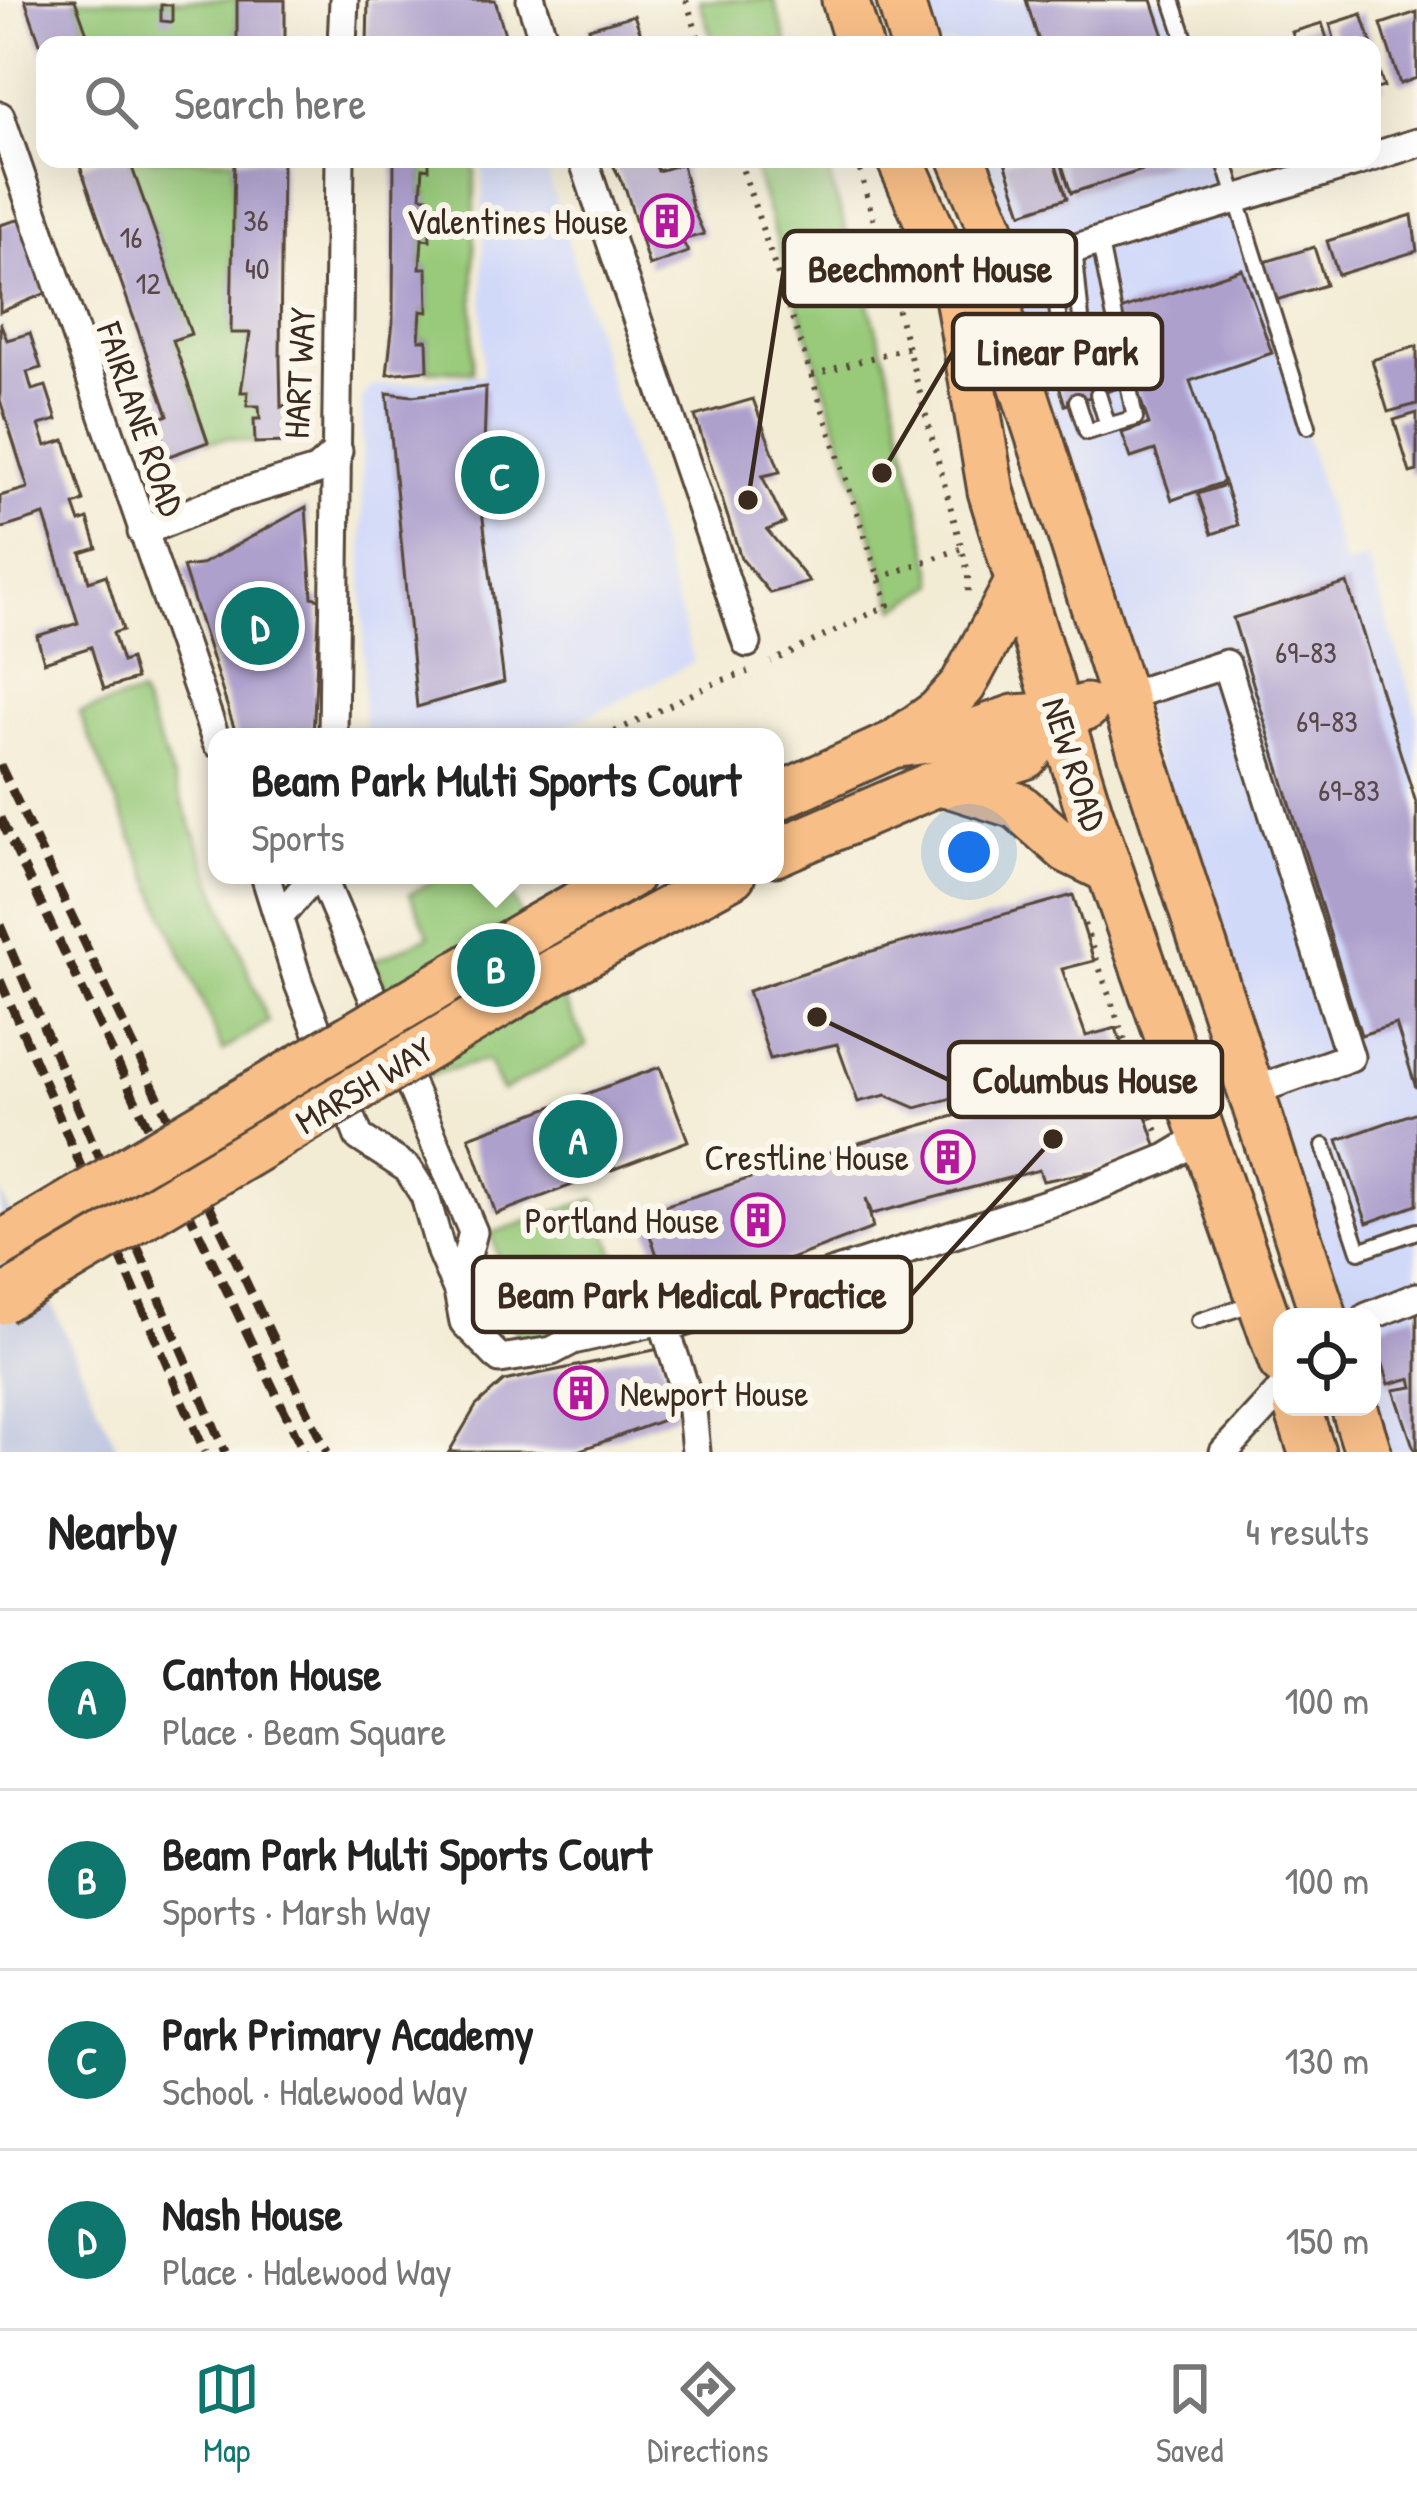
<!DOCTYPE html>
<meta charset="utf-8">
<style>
body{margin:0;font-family:"Patrick Hand",sans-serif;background:#f2f2f2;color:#222}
.controls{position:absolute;right:36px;bottom:36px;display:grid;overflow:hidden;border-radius:24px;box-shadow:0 12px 48px #0002}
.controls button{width:108px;height:108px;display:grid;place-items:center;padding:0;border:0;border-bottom:3px solid #e0e0e0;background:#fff;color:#222;font:60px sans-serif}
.you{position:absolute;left:969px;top:852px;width:42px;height:42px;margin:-30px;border:9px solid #fff;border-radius:50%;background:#1a73e8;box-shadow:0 0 0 18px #1a73e833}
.badge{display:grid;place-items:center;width:78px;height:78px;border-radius:50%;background:#0f766e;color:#fff;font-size:39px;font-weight:700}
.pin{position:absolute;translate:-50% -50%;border:6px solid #fff;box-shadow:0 3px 12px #0006}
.popup{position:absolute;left:208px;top:728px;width:576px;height:156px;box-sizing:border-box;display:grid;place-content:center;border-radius:24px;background:#fff;filter:drop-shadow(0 3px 9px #0005);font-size:39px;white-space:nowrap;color:#767676}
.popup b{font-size:45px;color:#222}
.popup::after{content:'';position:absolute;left:50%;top:100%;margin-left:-24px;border:24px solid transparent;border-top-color:#fff}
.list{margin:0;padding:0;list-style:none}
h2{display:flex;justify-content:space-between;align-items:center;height:156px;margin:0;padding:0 48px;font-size:51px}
h2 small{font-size:39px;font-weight:400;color:#767676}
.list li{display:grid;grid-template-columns:78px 1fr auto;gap:36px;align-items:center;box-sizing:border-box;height:180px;padding:0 48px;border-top:3px solid #e0e0e0}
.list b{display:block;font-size:45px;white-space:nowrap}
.list p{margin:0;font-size:39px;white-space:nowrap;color:#767676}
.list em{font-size:39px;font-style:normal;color:#767676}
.icon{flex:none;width:66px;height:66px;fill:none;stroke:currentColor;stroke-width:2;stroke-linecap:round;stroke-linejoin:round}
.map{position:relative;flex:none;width:1417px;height:1452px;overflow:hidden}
.search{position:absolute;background:#fff;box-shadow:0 12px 48px #0002;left:36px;right:36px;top:36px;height:132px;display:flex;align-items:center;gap:30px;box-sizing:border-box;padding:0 42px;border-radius:24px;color:#767676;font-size:45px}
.sheet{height:876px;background:#fff}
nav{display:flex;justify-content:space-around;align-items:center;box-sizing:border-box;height:168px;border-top:3px solid #e0e0e0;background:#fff;font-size:33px;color:#767676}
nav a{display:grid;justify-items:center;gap:6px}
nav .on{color:#0f766e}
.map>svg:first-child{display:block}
</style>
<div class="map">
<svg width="1417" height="1452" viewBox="0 0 1417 1452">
<rect width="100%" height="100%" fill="#fbf7ec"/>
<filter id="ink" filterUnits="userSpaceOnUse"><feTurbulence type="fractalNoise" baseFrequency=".00833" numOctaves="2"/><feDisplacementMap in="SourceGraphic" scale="24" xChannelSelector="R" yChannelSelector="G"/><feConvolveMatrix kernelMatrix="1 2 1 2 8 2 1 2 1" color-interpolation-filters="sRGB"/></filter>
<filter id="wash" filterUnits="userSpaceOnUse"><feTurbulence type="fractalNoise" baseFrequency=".004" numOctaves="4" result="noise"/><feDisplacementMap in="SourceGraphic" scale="48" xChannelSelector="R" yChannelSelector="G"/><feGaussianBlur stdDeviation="2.7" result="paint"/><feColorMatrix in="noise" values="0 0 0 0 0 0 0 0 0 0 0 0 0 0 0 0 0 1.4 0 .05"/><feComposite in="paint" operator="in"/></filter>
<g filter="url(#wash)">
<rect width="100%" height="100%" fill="#f3ecd5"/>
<g fill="#d1d9f9">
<polygon points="900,0 1172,0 1187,45 914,45"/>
<polygon points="483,159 543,159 694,662 546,737 364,737 362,401 370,387 483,375"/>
<polygon points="962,159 1224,159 1344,566 1367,559 1417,713 1417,1452 1379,1452 1372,1407 1372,1317 1337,1317"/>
</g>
<polygon fill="#bbc3de" points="0,1191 119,1452 0,1452"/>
<g fill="#98ca7a" stroke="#6a7a4c" stroke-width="3">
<polygon points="75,0 237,0 237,45 91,45"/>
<polygon points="699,0 774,0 788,45 714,45"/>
<polygon points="129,159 234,159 231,332 250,333 241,391 248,392 247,405 259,406 260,419 254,420 255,443 228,438 208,442 173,340 190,334"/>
<polygon points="429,159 475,159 473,372 428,370 427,340 419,340 421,311 428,311 426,268 420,268 422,239 430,239 427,193 421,196 423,168 429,168"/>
<polygon points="751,159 824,159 887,363 936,584 896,609"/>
<polygon points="140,694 268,1022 223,1051 79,713"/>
<polygon points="444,875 501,875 587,1046 502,1091 487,1060 429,1075 372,962 429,936 410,894"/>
<polygon points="595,1199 636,1315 519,1348 492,1233"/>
</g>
<g id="blocks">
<g fill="#aea0cd">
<polygon points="25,0 75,0 91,45 45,45 44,55"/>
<rect x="237" y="0" width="48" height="45"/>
<polygon points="368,0 495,0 508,45 367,45"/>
<polygon points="1026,0 1152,0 1167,45 1040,45"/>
<polygon points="161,5 172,5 172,22 161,21"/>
<polygon points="1417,12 1417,78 1400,84 1381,24"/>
<polygon points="1362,14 1372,45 1336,45 1330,24"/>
<polygon points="634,15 645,45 575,45 591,40 589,28"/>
<polygon points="1322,23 1329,45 1296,45 1292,32"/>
<polygon points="1372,50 1384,87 1372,90"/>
<polygon points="100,159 129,159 191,334 173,340 208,442 169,456 156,420 168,415 80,166"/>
<polygon points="234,159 282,159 280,361 281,407 286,405 288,442 255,443 254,419 260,419 259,406 247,406 248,392 241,392 250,333 231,333"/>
<polygon points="394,159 429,159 429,169 423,168 421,196 428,197 430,240 422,239 420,268 427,268 428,312 421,311 419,340 427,340 428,370 387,374 393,322"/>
<polygon points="610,159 653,159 658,171 682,164 692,207 704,234 682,240 688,252 649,266 626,190"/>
<polygon points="1014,159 1054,159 1067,198 1022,213 1005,162"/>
<polygon points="1060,159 1173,159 1174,160 1071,193"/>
<polygon points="1412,215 1417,251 1338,275 1327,241"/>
<polygon points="21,219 49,292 0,312 0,225"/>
<polygon points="1314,247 1326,285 1270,302 1258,264"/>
<polygon points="1242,269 1272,353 1190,381 1224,482 1172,500 1155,450 1131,458 1122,433 1149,424 1111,313"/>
<polygon points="0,322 7,340 30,333 41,368 27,372 32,390 46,386 57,420 39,425 46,446 65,440 84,501 74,505 80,522 88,519 97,548 81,553 89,581 106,575 123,630 113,633 122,662 130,659 136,679 104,689 91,647 44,662 37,636 78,623 44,515 0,529 0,496 28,488 0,400"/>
<polygon points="1100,344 1115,389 1065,405 1051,360"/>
<polygon points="1417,346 1417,404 1388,412 1372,360"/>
<polygon points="486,387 482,511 504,682 417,707 387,393 412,396"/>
<polygon points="753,399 780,472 762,476 785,523 767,530 810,582 770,593 741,558 695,416"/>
<polygon points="1417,413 1417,471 1410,473 1394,420"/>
<polygon points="1225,485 1238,525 1212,534 1198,494"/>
<polygon points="306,507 312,597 320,599 313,737 237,737 183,567 200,565"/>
<polygon points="1347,583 1417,806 1416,1088 1396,1024 1361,1035 1233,618"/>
<polygon points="1073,895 1094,961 1062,969 1086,1036 1116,1028 1157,1148 1105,1169 1043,1181 1039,1170 872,1214 866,1198 873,1228 668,1305 658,1258 642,1213 859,1143 1014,1099 1007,1083 916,1108 886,1095 858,1102 837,1044 770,1059 748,991 858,955"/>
<polygon points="660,1067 688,1141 496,1214 469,1137"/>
<polygon points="1417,1112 1417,1205 1367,1223 1338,1140"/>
<polygon points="1417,1312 1417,1452 1415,1452 1394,1390 1413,1387 1411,1378 1389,1384 1372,1328"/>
<polygon points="659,1349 677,1415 575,1452 449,1452 476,1406 504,1381"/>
</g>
</g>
</g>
<g filter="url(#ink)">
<use href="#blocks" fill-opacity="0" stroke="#574739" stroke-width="3"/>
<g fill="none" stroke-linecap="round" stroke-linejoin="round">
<g stroke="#574739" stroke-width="20">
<g id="lane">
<polyline points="1172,0 1187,45"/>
<polyline points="1224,159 1308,426"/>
<polyline points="1074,247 1084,349"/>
<polyline points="1052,254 1062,356"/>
<polyline points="1098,394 1108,426"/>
<polyline points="1077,401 1087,432 1135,418 1099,239"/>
<polyline points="1324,1146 1359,1251 1417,1231"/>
<polyline points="1199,1321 1257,1302"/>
</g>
</g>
<g stroke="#574739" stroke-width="33">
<g id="street">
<polyline points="531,0 545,45"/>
<polyline points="342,45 344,0"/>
<polyline points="0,116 217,743"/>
<polyline points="1372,157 1417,143"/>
<polyline points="583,159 747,643"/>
<polyline points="956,285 1366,159"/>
<polyline points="142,532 228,497 316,471 338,451"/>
<polyline points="1124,697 1226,664 1350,1057 1250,1092"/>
<polyline points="333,737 340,159"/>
<polyline points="265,875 299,984 359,1137 408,1169 425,1196 441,1252 458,1291 464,1322 500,1359 552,1351 573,1340 662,1320 665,1328 1086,1191 1167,1158 1204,1136"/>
<polyline points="321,875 473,1232 458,1291"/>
<polyline points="280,916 315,875"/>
<polyline points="1367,1317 1417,1297"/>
<polyline points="665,1328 692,1410 696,1452"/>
<polyline points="1224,1452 1282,1389"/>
</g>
</g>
<g stroke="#574739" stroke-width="51">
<g id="primary">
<polyline points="845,0 859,45"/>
<polyline points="900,0 914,45"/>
<polyline points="900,159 956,285 991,491 1090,814 1282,1362"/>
<polyline points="962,159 1008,269 999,313 1324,1317"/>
<polyline points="900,740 939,712 963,685 1019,581"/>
<polyline points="945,783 1018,806 1068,850 1109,870"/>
<polyline points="775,798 892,745 968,734 1014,718 1059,715 1086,707"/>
<polyline points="775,853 930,786 1025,756 1059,715"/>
<polyline points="534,929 630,875"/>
<polyline points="557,970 732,875"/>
<polyline points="1297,1407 1312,1452"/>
<polyline points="1354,1407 1368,1452"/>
</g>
</g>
<g stroke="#574739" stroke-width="6" stroke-dasharray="3 9" stroke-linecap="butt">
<polyline points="686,0 701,45"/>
<polyline points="739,159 888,605 771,662"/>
<polyline points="857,159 968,572 968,593"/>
<polyline points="784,290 884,256"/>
<polyline points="812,375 909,347"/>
<polyline points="879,578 960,549"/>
<polyline points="604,737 717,682 748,672"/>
<polyline points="1084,924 1157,1132"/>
</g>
<use href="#lane" stroke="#fff" stroke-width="14"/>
<use href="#street" stroke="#fff" stroke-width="27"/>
<use href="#primary" stroke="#f7be87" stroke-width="45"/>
<g stroke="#3b2a1e" stroke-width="9" stroke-dasharray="18 9" stroke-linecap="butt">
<polyline points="0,765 327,1452"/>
<polyline points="0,818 304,1452"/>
<polyline points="0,925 225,1452"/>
<polyline points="0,980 205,1452"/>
</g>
<g stroke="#574739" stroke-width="51" stroke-linecap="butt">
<g id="primary-bridge">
<polyline points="0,1245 534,929"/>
<polyline points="0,1301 557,970"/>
</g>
</g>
<use href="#primary-bridge" stroke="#f7be87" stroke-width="45"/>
</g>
</g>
<defs>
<g id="building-ring" transform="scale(2.7)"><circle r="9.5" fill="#fbf7ec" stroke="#b5179e" stroke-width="1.5"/><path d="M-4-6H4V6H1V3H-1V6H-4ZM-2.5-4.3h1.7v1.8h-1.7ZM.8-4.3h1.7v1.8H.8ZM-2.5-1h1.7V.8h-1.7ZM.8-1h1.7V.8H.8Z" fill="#b5179e"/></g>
</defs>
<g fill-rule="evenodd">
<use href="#building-ring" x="667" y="221"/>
<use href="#building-ring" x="948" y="1157"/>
<use href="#building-ring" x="758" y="1220"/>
<use href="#building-ring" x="581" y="1393"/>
</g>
<g text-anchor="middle" stroke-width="12" stroke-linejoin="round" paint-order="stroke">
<g font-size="30" fill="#58484a">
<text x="256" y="231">36</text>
<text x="131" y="248">16</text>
<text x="257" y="279">40</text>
<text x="148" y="294">12</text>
<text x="1306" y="663">69-83</text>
<text x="1327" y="732">69-83</text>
<text x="1349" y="801">69-83</text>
</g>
<g font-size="36" fill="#3b2a1e" stroke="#fbf7ec" text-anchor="end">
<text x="628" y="234">Valentines House</text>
<text x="909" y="1170">Crestline House</text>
<text x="719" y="1233">Portland House</text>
<text x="620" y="1406" text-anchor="start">Newport House</text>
</g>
<g font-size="36" fill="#3b2a1e" stroke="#fbf7ec">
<text transform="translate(299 373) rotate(-87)" y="13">HART WAY</text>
<text transform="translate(141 419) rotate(71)" y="13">FAIRLANE ROAD</text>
<text transform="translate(1075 764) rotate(72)" y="13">NEW ROAD</text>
<text transform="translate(364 1085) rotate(-31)" y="13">MARSH WAY</text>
</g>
</g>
<path fill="none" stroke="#3b2a1e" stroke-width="4.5" d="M748 500L784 268M882 473L953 352M817 1017L949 1080M1053 1139L911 1295"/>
<g fill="#3b2a1e" stroke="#fbf7ec" stroke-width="4.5">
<circle cx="748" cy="500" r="12"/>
<circle cx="882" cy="473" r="12"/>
<circle cx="817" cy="1017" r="12"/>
<circle cx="1053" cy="1139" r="12"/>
</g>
<g fill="#fbf7ec" stroke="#3b2a1e" stroke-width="4.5">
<rect x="784" y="231" width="292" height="75" rx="12"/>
<rect x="953" y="314" width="209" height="75" rx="12"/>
<rect x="949" y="1042" width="273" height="75" rx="12"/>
<rect x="473" y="1257" width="438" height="75" rx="12"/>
</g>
<g font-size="39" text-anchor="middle" font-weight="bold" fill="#3b2a1e">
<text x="930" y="282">Beechmont House</text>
<text x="1058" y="365">Linear Park</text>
<text x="1085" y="1093">Columbus House</text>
<text x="692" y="1308">Beam Park Medical Practice</text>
</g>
</svg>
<div class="controls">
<button><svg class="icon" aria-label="locate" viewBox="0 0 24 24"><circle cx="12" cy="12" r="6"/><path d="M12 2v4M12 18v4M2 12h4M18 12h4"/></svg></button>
</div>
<div class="you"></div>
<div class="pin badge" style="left:578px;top:1139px">A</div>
<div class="pin badge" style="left:496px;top:968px">B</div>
<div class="popup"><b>Beam Park Multi Sports Court</b>Sports</div>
<div class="pin badge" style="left:500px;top:475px">C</div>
<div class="pin badge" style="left:260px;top:626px">D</div>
<div class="search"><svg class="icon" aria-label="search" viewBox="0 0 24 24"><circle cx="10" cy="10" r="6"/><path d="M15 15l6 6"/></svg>Search here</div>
</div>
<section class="sheet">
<h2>Nearby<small>4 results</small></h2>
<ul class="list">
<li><span class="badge">A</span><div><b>Canton House</b><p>Place · Beam Square</p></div><em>100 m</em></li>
<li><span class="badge">B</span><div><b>Beam Park Multi Sports Court</b><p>Sports · Marsh Way</p></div><em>100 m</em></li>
<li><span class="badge">C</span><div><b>Park Primary Academy</b><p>School · Halewood Way</p></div><em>130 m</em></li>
<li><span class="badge">D</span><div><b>Nash House</b><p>Place · Halewood Way</p></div><em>150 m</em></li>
</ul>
</section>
<nav>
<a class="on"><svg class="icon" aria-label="map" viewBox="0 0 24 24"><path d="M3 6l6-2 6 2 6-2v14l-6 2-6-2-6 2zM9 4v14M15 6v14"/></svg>Map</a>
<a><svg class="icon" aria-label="directions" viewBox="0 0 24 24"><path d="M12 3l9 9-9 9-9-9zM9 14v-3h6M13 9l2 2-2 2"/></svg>Directions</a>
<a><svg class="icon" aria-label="saved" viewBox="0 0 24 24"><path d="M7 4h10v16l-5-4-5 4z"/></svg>Saved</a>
</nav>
